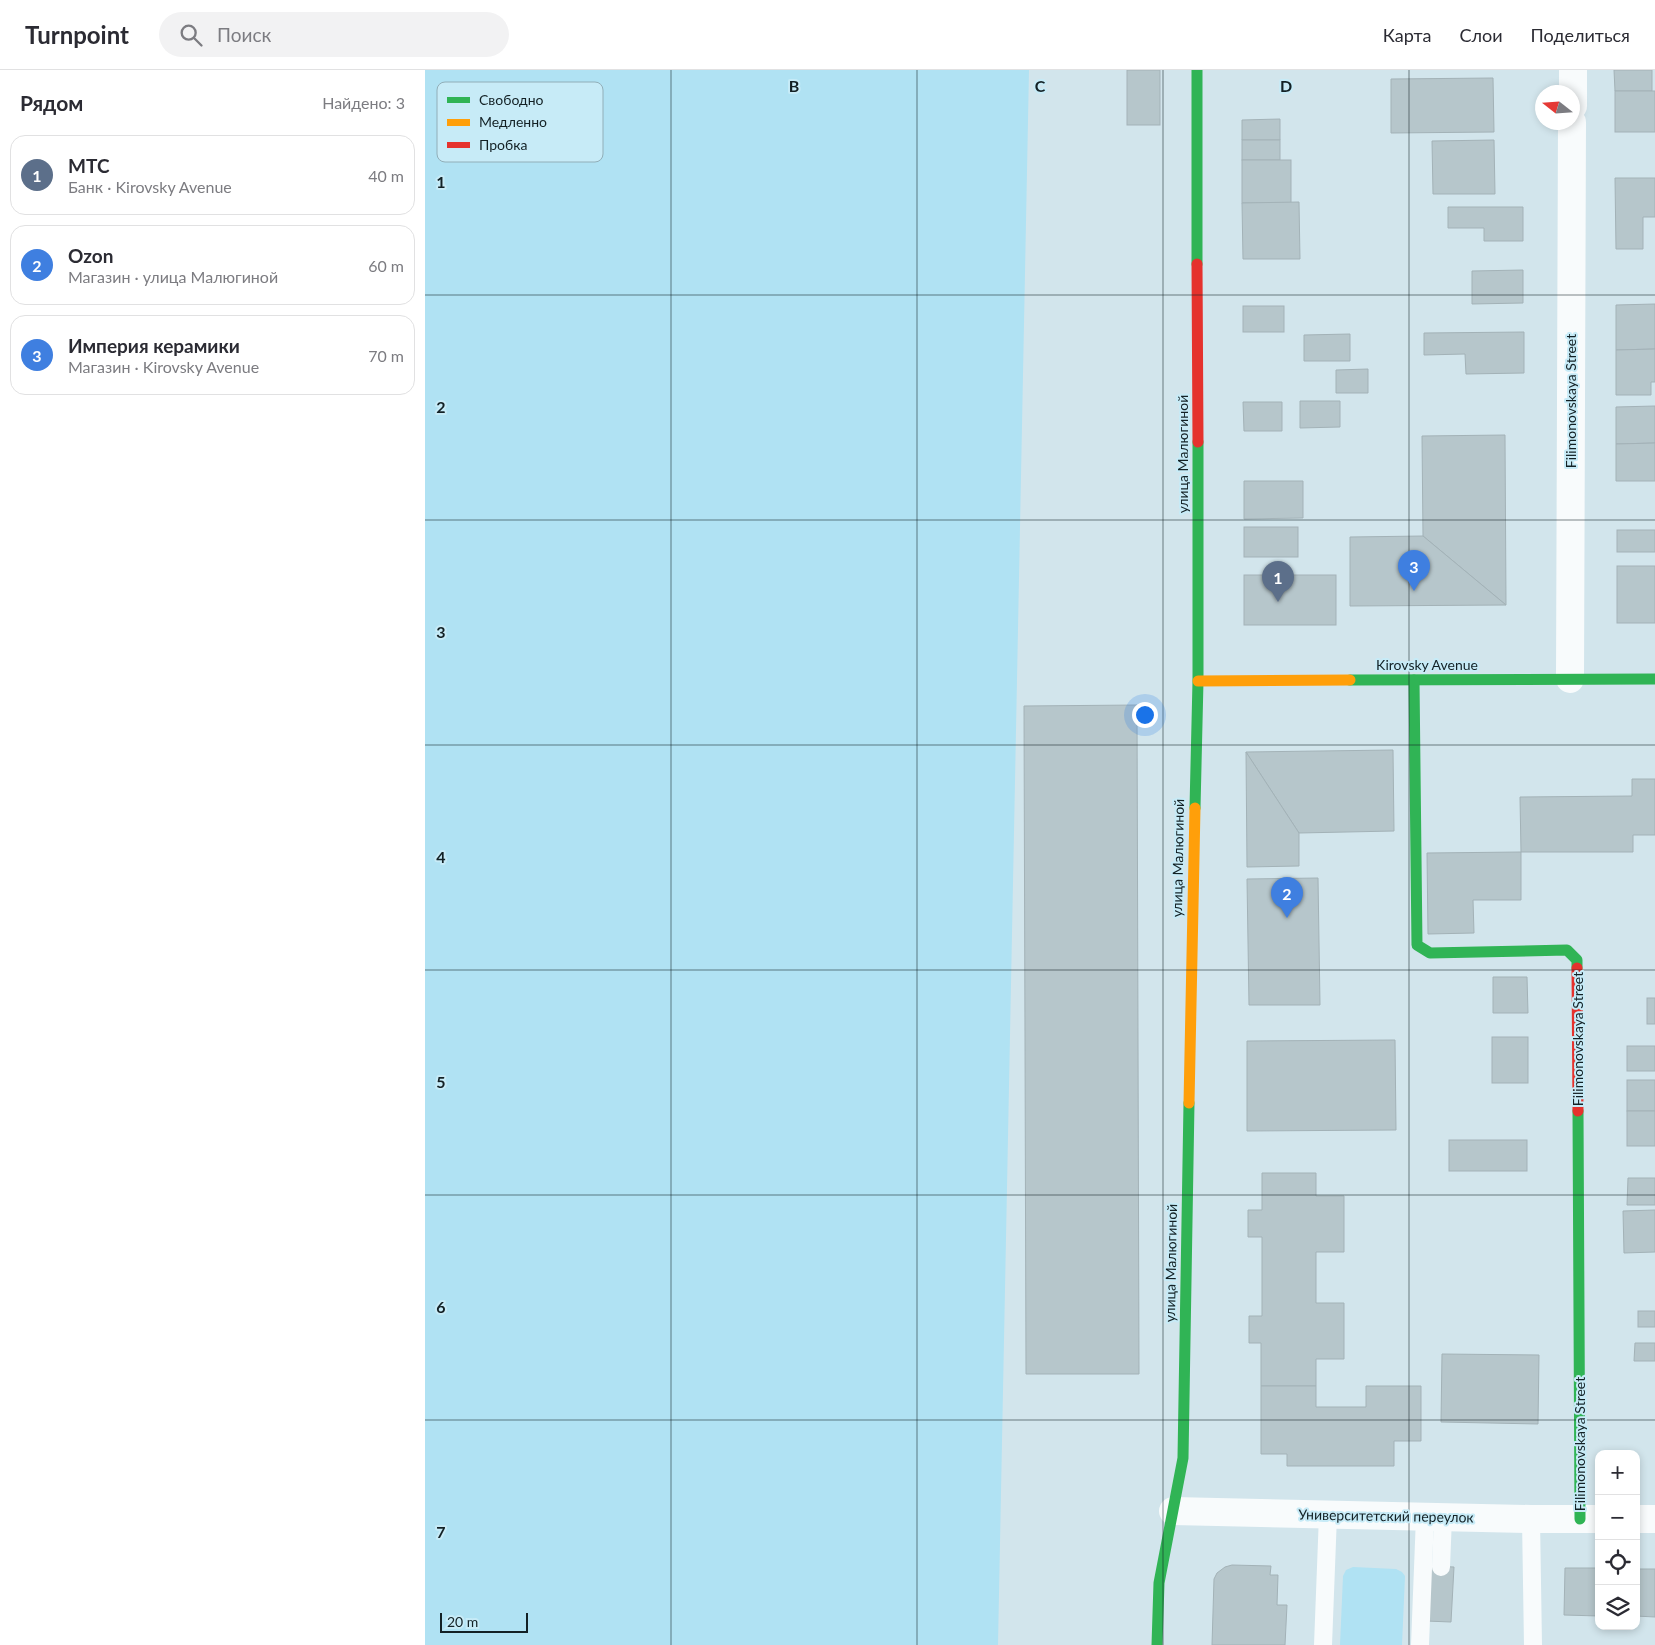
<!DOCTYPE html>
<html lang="ru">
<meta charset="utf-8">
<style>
body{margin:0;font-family:Lato,sans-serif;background:#f2f2f3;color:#2b2b33}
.controls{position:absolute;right:15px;bottom:15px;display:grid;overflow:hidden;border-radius:10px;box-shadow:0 2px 8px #0003}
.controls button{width:45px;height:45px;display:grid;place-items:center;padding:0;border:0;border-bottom:1px solid #e1e1e2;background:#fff;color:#2b2b33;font:25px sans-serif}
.compass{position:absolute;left:1110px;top:15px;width:45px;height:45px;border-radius:50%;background:#fff;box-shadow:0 2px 8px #0003;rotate:287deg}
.scale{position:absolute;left:15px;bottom:12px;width:88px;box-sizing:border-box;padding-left:5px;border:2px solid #132125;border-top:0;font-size:14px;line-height:18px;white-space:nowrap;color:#132125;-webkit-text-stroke:4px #c7ebf7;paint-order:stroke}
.you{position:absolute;left:719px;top:644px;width:18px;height:18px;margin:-12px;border:4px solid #fff;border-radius:50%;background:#1a73e8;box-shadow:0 0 0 8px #1a73e833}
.badge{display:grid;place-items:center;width:32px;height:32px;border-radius:50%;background:#0f766e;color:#fff;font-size:16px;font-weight:700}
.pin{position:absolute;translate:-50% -41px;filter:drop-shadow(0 1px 2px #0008)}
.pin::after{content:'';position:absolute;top:26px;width:18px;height:15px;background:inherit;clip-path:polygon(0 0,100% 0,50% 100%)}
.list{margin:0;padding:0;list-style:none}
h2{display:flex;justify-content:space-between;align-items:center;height:65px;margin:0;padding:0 20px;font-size:21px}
h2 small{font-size:16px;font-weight:400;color:#7c7c81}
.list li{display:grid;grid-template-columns:32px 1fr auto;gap:15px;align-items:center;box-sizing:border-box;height:80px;margin:0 10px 10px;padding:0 10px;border:1px solid #e1e1e2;border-radius:15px}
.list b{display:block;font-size:19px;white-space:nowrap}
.list p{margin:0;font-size:16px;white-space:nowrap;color:#7c7c81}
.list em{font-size:16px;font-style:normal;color:#7c7c81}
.icon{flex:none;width:28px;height:28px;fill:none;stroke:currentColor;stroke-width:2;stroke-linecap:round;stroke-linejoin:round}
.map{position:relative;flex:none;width:1230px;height:1575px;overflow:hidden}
header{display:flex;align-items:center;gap:30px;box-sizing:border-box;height:70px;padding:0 25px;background:#fff;border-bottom:1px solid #e1e1e2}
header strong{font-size:24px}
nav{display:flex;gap:28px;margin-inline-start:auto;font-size:18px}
.search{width:350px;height:45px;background:#f2f2f3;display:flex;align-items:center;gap:12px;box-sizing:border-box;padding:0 18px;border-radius:28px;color:#7c7c81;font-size:19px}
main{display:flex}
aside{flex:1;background:#fff}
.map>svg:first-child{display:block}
</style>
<header>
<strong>Turnpoint</strong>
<div class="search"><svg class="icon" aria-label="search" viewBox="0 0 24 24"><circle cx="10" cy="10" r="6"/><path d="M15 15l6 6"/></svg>Поиск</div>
<nav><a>Карта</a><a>Слои</a><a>Поделиться</a></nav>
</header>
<main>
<aside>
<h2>Рядом<small>Найдено: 3</small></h2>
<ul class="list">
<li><span class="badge" style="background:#5c6f8a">1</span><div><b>МТС</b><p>Банк · Kirovsky Avenue</p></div><em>40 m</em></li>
<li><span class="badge" style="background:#3f7fe0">2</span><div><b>Ozon</b><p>Магазин · улица Малюгиной</p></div><em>60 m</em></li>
<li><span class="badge" style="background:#3f7fe0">3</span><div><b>Империя керамики</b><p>Магазин · Kirovsky Avenue</p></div><em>70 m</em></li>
</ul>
</aside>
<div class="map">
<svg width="1230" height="1575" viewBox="0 0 1230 1575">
<rect width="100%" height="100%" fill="#d2e5ec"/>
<g fill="#b0e2f3">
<polygon points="0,0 604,0 573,1575 0,1575"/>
<polygon points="928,1497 971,1499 977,1502 980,1506 977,1575 915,1575 918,1506 921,1500"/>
</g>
<g fill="#b6c6cb" stroke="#a3b2b7">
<rect x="702" y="0" width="33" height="55"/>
<polygon points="1189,0 1227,0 1227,21 1190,21"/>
<polygon points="1068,8 1069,62 966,63 966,9"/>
<rect x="1190" y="21" width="40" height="41"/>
<polygon points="855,49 855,70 817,70 817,50"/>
<rect x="817" y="70" width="38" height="20"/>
<polygon points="1069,70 1070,124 1008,124 1007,71"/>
<rect x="817" y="90" width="49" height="43"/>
<polygon points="1190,108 1230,108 1230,147 1218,147 1218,179 1191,179"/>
<polygon points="874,132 875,189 818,189 817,133"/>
<polygon points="1023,137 1098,137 1098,171 1059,171 1059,158 1023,158"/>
<polygon points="1098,200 1098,233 1047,234 1047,201"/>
<polygon points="1230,234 1230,279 1191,280 1191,235"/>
<rect x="818" y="236" width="41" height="26"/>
<polygon points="1099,262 1099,303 1041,304 1040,284 999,285 999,263"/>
<polygon points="925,264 925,291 879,291 879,265"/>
<polygon points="1230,279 1230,312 1226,312 1226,325 1191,325 1191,280"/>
<polygon points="943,299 943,323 911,323 911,300"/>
<polygon points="875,331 915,331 915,357 875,358"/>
<polygon points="818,332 857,332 857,361 819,361"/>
<polygon points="1230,336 1230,373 1191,374 1191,337"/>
<polygon points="1080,365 1081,535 998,466 997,366"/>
<polygon points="1230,373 1230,411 1191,411 1191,374"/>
<polygon points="819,411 878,411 878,448 819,449"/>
<rect x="819" y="457" width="54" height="30"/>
<rect x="1192" y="460" width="38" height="22"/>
<polygon points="998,466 1081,535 925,536 925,467"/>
<rect x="1192" y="496" width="38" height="57"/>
<rect x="819" y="505" width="92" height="50"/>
<polygon points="712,635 714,1304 601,1304 599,636"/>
<polygon points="968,680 969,761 874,763 821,682"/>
<polygon points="821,682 874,763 874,796 822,797"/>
<polygon points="1207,709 1230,709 1230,765 1208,765 1208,782 1096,782 1095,727 1207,726"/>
<polygon points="1096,782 1096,830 1048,830 1049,863 1003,864 1002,783"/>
<polygon points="893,808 895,935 824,935 822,809"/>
<polygon points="1068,907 1102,907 1103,943 1068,943"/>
<rect x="1222" y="928" width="8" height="26"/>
<rect x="1067" y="967" width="36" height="46"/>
<polygon points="970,970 971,1060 822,1061 822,971"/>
<rect x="1202" y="976" width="28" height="25"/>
<rect x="1202" y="1010" width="28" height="31"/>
<rect x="1202" y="1041" width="28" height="35"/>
<rect x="1024" y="1070" width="78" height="31"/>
<polygon points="837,1103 891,1103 891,1126 919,1126 919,1182 891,1182 891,1233 919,1233 919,1289 891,1289 891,1316 836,1316 836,1273 824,1273 824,1246 837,1246 837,1167 823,1167 823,1140 837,1140"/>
<polygon points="1203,1108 1230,1108 1230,1135 1202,1135"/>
<polygon points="1230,1140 1230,1182 1199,1183 1198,1141"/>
<rect x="1213" y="1241" width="17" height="16"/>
<polygon points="1210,1273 1230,1273 1230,1291 1209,1291"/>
<polygon points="1017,1284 1114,1285 1113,1354 1016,1352"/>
<polygon points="836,1316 891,1316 891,1337 941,1337 941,1316 996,1316 996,1371 969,1371 969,1396 862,1396 862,1384 836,1384"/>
<polygon points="807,1495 846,1496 845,1505 853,1505 852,1535 862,1535 860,1575 787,1575 789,1509 792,1503 800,1497"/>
<polygon points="1003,1496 1029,1497 1026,1552 1001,1551"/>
<polygon points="1140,1498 1174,1498 1174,1546 1139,1545"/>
<polygon points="1211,1499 1230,1499 1230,1547 1211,1546"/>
</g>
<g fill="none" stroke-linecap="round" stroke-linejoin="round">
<g stroke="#f8fbfc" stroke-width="18">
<polyline points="1106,1449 1108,1575"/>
<polyline points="1016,1497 1018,1447"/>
<polyline points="898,1575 903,1445"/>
<polyline points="995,1575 1000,1447"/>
</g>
<g stroke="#f8fbfc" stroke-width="28">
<polyline points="1148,36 1148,0"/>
<polyline points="1145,609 1147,52"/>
<polyline points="748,1441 1106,1449 1174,1449"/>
<polyline points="1211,1449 1230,1449"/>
</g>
<g stroke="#30b455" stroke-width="11">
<polyline points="772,0 772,194"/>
<polyline points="925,610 1230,609"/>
<polyline points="989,610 992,875 1005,883 1142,880 1152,890 1152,898"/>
<polyline points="770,738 773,611 773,372"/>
<polyline points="1153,1041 1155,1449"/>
<polyline points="732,1575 734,1513 758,1388 764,1033"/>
</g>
<g stroke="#ff9f0a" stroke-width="11">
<polyline points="773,611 925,610"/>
<polyline points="764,1033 770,738"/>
</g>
<g stroke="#e5322d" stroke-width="11">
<polyline points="772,194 773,372"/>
<polyline points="1152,898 1153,1041"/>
</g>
</g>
<path fill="none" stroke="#132125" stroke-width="1" stroke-opacity="0.55" d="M246 0V1575M492 0V1575M738 0V1575M984 0V1575M0 225H1230M0 450H1230M0 675H1230M0 900H1230M0 1125H1230M0 1350H1230"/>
<g text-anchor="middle" stroke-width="4" stroke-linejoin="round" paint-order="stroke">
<g font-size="14" fill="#132125" stroke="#c7ebf7">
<text transform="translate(1146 331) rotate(-90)" y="5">Filimonovskaya Street</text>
<text transform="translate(758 384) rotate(-90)" y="5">улица Малюгиной</text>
<text x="1002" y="600">Kirovsky Avenue</text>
<text transform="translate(753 788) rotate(-89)" y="5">улица Малюгиной</text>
<text transform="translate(1153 969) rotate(-90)" y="5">Filimonovskaya Street</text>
<text transform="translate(746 1193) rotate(-89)" y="5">улица Малюгиной</text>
<text transform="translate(1155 1374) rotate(-90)" y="5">Filimonovskaya Street</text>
<text transform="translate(961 1446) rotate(1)" y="5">Университетский переулок</text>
</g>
</g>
<rect x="12" y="12" width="166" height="80" rx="8" fill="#c7ebf7" stroke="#91aeb8" stroke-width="1"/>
<rect x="22" y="27" width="23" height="6" fill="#30b455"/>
<rect x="22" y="49" width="23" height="7" fill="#ff9f0a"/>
<rect x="22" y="72" width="23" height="6" fill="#e5322d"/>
<g font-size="14" fill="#132125">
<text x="54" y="35">Свободно</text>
<text x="54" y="57">Медленно</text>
<text x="54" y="80">Пробка</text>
</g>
<g font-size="16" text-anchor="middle" font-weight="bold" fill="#132125" stroke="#c7ebf7" stroke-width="4" stroke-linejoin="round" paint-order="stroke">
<text x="369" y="22">B</text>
<text x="615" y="22">C</text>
<text x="861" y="22">D</text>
<text x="16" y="118">1</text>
<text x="16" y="343">2</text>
<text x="16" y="568">3</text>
<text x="16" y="793">4</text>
<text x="16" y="1018">5</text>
<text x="16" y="1243">6</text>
<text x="16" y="1468">7</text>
</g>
</svg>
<div class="controls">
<button>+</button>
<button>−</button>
<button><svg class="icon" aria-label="locate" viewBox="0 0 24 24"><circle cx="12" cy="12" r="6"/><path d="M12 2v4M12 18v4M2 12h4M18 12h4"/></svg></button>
<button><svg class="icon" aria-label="layers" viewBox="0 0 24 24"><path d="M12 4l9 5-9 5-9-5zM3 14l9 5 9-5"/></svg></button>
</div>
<svg class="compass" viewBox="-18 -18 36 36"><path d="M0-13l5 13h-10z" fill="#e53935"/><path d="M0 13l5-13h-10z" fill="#7c7c81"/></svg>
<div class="scale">20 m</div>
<div class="you"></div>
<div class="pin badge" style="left:853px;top:532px;background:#5c6f8a">1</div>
<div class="pin badge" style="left:862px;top:848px;background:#3f7fe0">2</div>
<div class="pin badge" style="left:989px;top:521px;background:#3f7fe0">3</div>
</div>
</main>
